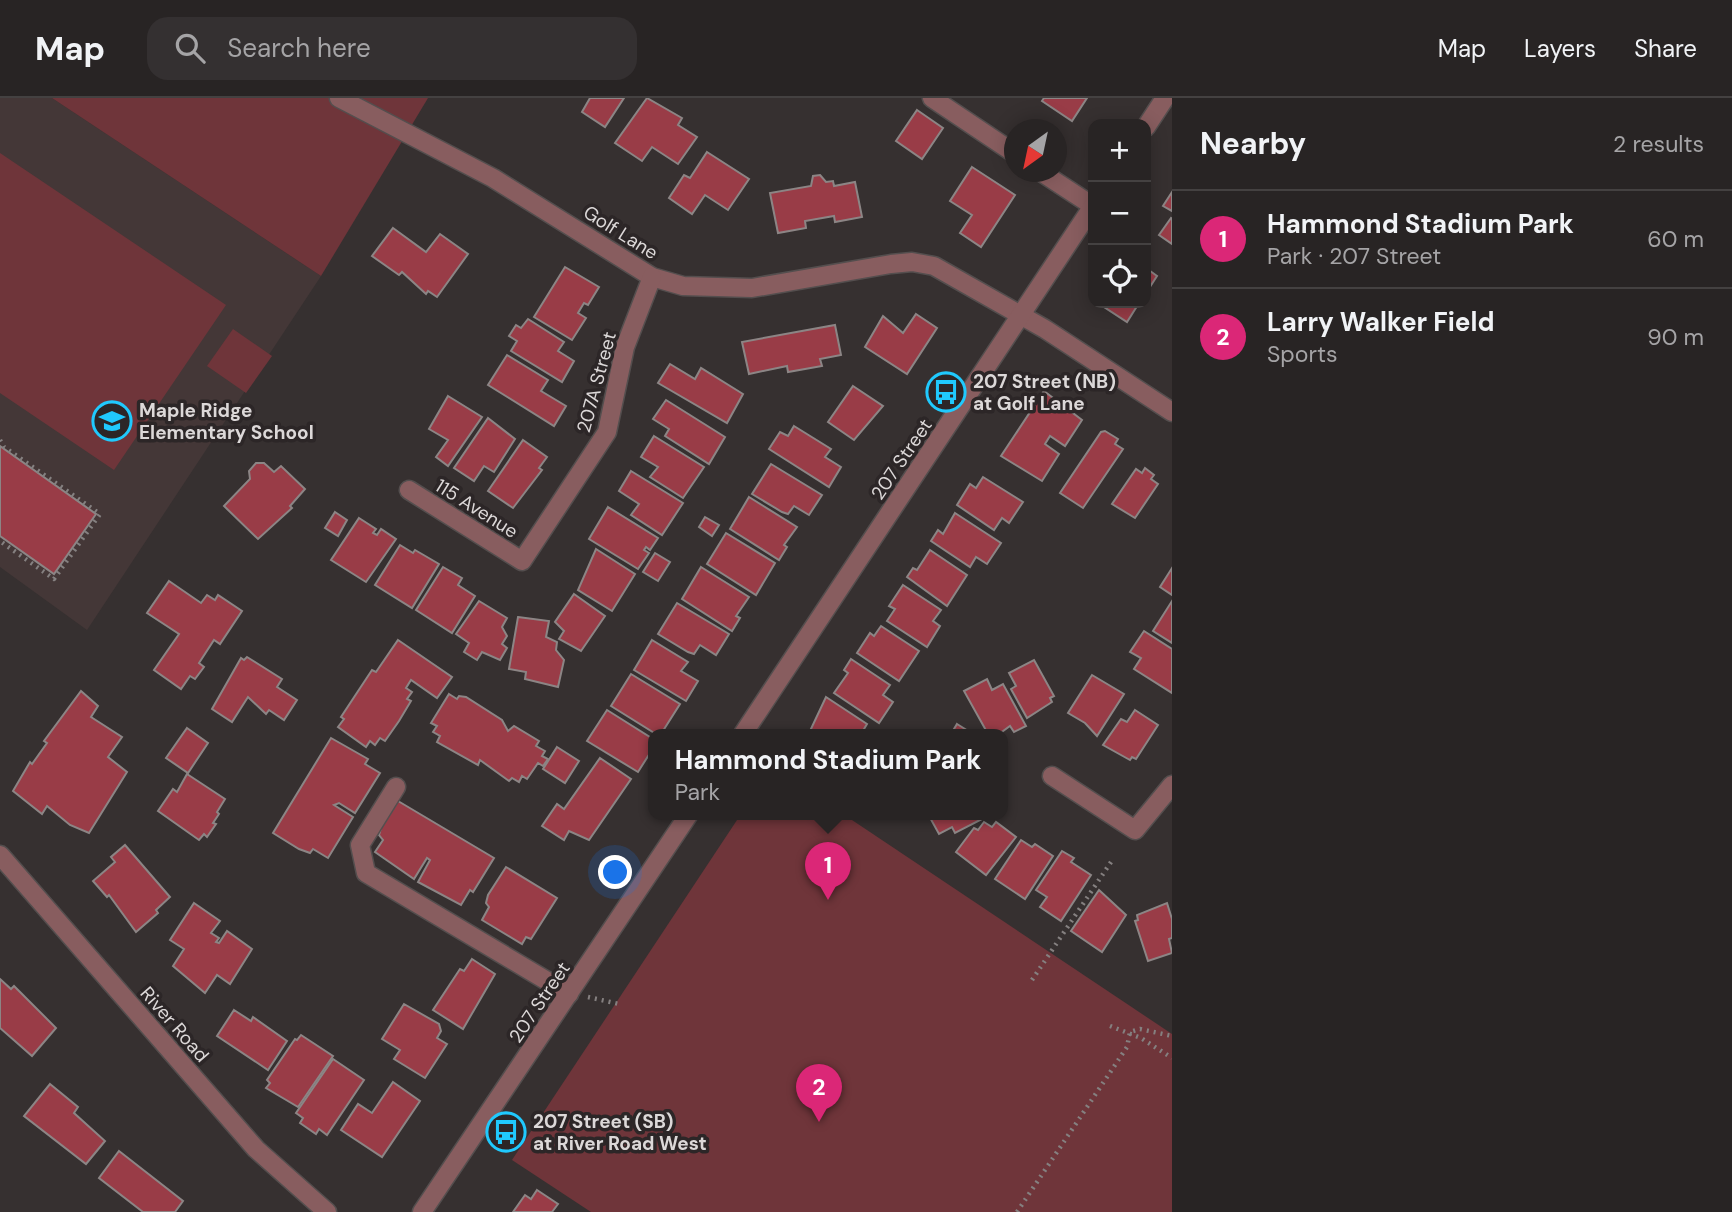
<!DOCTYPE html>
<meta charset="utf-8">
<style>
body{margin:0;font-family:"DM Sans",sans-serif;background:#343031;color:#f1f3f6}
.controls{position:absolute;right:21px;top:21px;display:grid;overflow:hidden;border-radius:14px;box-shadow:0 4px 18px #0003}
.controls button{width:63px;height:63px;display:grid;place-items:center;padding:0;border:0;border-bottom:2px solid #444141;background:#282424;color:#f1f3f6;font:35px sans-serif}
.compass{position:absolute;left:1004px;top:21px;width:63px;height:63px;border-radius:50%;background:#282424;box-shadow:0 4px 18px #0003;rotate:213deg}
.you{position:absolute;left:616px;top:775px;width:24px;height:24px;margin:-18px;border:5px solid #fff;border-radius:50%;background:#1a73e8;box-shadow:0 0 0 10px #1a73e833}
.badge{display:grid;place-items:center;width:46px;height:46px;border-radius:50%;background:#db2777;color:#fff;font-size:23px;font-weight:700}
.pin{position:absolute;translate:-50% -58px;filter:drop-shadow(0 2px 4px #0008)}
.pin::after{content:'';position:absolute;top:37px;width:24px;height:21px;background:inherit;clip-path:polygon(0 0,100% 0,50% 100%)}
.popup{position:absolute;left:648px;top:631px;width:360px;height:91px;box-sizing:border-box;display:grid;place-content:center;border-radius:14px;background:#282424;filter:drop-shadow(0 2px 5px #0005);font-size:23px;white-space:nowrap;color:#a5a4a6}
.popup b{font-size:26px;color:#f1f3f6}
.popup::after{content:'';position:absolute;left:50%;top:100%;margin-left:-14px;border:14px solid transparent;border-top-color:#282424}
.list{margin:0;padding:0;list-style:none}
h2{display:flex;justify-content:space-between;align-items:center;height:91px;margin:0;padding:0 28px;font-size:30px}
h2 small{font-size:23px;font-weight:400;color:#a5a4a6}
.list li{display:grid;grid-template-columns:46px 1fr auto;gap:21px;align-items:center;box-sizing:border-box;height:98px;padding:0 28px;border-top:2px solid #444141}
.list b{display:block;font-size:26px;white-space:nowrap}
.list p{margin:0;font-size:23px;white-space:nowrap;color:#a5a4a6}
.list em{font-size:23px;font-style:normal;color:#a5a4a6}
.icon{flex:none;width:38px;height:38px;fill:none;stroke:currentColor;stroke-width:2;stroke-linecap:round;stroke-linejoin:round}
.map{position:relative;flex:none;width:1172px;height:1114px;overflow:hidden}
header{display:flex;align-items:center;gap:42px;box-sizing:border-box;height:98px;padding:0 35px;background:#282424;border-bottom:2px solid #444141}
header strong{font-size:33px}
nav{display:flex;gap:38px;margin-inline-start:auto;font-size:24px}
.search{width:490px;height:63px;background:#343031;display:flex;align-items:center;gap:18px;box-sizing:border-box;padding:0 24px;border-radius:21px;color:#a5a4a6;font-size:26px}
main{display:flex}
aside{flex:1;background:#282424}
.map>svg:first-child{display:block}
</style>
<header>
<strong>Map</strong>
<div class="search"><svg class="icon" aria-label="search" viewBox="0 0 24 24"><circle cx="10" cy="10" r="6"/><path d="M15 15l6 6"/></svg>Search here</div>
<nav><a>Map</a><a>Layers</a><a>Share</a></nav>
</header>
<main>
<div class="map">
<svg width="1172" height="1114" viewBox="0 0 1172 1114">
<rect width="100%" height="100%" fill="#363030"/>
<polygon fill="#443737" points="0,0 52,0 321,178 87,532 0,469"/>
<g fill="#6f353a">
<polygon points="52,0 428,0 321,178"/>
<polygon points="0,55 226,207 114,372 0,295"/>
<polygon points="233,231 272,258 246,295 207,268"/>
<polygon points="741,716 843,716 1172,936 1172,1114 591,1114 512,1062"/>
</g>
<g fill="#993c47" stroke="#8c8585" stroke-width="2">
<polygon points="590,0 624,0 605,29 582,14"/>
<polygon points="647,0 682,20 678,27 697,39 678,66 652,49 642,63 615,45"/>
<polygon points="1044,0 1087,0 1072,23 1042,3"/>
<polygon points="917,12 943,30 922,61 896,43"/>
<polygon points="707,54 749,81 728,112 705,97 692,116 669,100 684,77 690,80"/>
<polygon points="972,69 1015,97 981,149 960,135 972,117 950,103"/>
<polygon points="820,77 826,84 833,83 834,88 855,84 862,119 835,124 834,118 805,123 806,130 778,135 770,95 811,88 813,78"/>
<polygon points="1172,94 1172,113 1163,108"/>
<polygon points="1171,120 1172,121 1172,146 1159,137"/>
<polygon points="393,130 426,154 440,136 468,156 437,199 428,193 426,196 402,174 399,177 372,158"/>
<polygon points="565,169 599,189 588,207 584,205 578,215 586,220 572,242 534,219"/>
<polygon points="1146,170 1157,178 1146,195"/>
<polygon points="1103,205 1139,205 1127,224 1101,207"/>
<polygon points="916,216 937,230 907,276 865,249 883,218 903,235"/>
<polygon points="528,221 564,244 558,253 574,263 562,284 511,253 517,243 509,238 516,227 521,230"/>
<polygon points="835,227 841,257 820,261 822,268 788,274 787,268 749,276 742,244"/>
<polygon points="507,257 548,282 541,293 566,308 554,328 488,287"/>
<polygon points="670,266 695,281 701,270 743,296 727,325 658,285"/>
<polygon points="853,288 883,308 854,342 828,324"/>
<polygon points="1044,293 1082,322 1065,348 1050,338 1045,346 1059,356 1042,383 1001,358"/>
<polygon points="448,298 482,319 448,368 436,359 448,342 429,331"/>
<polygon points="666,302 725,339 709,366 665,338 669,331 653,321"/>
<polygon points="488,320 515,341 494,374 484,368 474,383 454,370"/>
<polygon points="794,328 831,351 825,359 841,369 829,389 769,351 780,334 788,338"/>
<polygon points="1105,333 1118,341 1115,346 1123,351 1083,410 1060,395 1101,334"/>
<polygon points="654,338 704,369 683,400 650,379 658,369 641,359"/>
<polygon points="523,342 547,359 539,370 542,372 513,410 488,393"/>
<polygon points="0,348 96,416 54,476 0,438"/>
<polygon points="256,365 264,365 274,374 281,368 305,391 290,408 292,410 258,441 224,408 250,381 249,373"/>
<polygon points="771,366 822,397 809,417 794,408 788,416 782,414 752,396"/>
<polygon points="1145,370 1154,377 1151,381 1158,386 1135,420 1112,406 1136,371 1142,375"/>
<polygon points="631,373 683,405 662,437 631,417 639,406 619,393"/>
<polygon points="983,379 1023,404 1009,425 1002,420 994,432 957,407 970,386 976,390"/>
<polygon points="749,399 797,429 784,447 787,449 779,462 730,431"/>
<polygon points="608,409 658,440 650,452 646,449 644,452 649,455 638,471 589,441"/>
<polygon points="335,414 347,422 338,438 325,430"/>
<polygon points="955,415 1001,445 987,466 976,459 970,469 931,443 938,432 943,436"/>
<polygon points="705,419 719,427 712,438 699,429"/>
<polygon points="359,420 376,431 373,435 377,437 381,431 396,441 366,484 331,462"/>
<polygon points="726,435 775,465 756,497 707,466"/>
<polygon points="400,447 413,455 415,452 439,466 412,510 375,487"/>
<polygon points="596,451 635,476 612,513 578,492"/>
<polygon points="930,452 967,477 947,508 907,479 913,470 917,472"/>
<polygon points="655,455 670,464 658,483 643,474"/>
<polygon points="443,469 462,480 458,487 475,498 452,535 416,512"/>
<polygon points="701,469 749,499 736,518 740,520 732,533 682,501"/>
<polygon points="1172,470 1172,497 1160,489"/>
<polygon points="169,483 201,505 207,497 215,502 218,497 242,513 220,546 214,542 199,565 204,569 195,581 190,578 181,591 154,572 179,536 147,515"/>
<polygon points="903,487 941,512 933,523 940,528 927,549 887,523 895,511 889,508"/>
<polygon points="574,496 605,518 581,553 559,541 564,533 555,524"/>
<polygon points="479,503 507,520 502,529 507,538 502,546 507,550 500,562 482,554 477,562 464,554 469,545 456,536"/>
<polygon points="1172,503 1172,545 1153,533"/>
<polygon points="677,505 729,536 716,557 700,547 694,556 688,554 658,536"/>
<polygon points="518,519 549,523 546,539 557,544 556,552 564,562 558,589 525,581 526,574 509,571"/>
<polygon points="881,528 919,553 899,583 857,555 870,535 874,538"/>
<polygon points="1144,533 1172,551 1172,595 1134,571 1141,560 1130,554"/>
<polygon points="398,542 452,579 437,600 411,582 406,590 412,594 407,601 411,603 399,623 385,643 380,640 375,647 370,643 366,649 338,629 344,621 341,619 372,572 376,574"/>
<polygon points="652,542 688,564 681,573 698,583 686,603 634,572"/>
<polygon points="247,559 282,581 277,589 297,602 284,622 269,612 266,616 248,599 232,624 212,611 241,560 244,562"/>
<polygon points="851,561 890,587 883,597 893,604 879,625 834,595 848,575 844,572"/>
<polygon points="1034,562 1054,598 1050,600 1052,604 1027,620 1011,591 1016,588 1009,575"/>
<polygon points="631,576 680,606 661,636 656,636 611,608"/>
<polygon points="1092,577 1124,596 1097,638 1085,625 1068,615"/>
<polygon points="987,581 992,592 1003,586 1026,628 1014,634 1010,628 999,636 988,636 964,593"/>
<polygon points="81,593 98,608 91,619 122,639 108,659 127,674 89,735 70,727 47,708 42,716 13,693 30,664 32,666 47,645 44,643"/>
<polygon points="449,596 457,601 459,598 466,599 502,622 508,633 514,628 539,643 536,648 545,653 542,658 548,661 543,668 538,665 527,681 522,678 519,684 512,680 509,683 480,662 478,667 437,644 440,638 433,634 437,628 431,625"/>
<polygon points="826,599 867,626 861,636 814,636 810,633"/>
<polygon points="607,612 653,641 650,655 638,674 587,643"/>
<polygon points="1135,612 1158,627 1136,661 1132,659 1130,662 1103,647 1121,621 1127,624"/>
<polygon points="957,626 973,636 951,636"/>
<polygon points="187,630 208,645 188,675 166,660"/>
<polygon points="331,640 368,661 365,666 380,675 355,715 339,705 334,707 353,719 328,760 313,751 310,755 299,751 273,735"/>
<polygon points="557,649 579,663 565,685 543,671"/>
<polygon points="600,660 631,681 589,742 569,733 564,742 542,728 557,706 564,711"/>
<polygon points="187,676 225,701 217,714 219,716 213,725 216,726 207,739 204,736 199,742 158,713 173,691 177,694"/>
<polygon points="398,703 494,760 473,794 470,792 461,807 418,784 430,762 427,760 414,781 375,754 383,742 379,737 381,730"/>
<polygon points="928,716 985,716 986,719 955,735 952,729 939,736"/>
<polygon points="984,724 992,729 996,724 1016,739 986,777 956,754 974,730 978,732"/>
<polygon points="1021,742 1032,749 1035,746 1053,758 1025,801 995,781"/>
<polygon points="125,747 170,799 156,812 158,815 136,834 109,797 107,799 93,783 115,764 111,759"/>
<polygon points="1062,753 1074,760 1071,764 1091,777 1061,823 1040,809 1047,799 1036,792"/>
<polygon points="506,769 557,800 531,841 526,839 522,846 482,822 489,809 486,805 488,797"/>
<polygon points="1099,792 1126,817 1102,854 1071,833"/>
<polygon points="194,805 220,823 211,835 219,840 216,844 219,845 227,833 252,851 230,886 217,877 205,895 173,868 184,851 170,842"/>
<polygon points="1167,805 1172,821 1172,840 1169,841 1172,855 1148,863 1135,823 1138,822 1137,817"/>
<polygon points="472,861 495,876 463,931 433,912 460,871 464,873"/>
<polygon points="0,881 11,891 14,888 56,930 32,958 0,930"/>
<polygon points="404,906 439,926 441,933 437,940 447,946 425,980 394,961 400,952 382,941"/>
<polygon points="234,912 251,923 253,919 287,943 268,972 217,938"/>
<polygon points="301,937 333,958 298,1009 266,990 270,985 267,982 295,941 297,942"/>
<polygon points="333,961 364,982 327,1037 319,1031 316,1036 300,1025 303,1020 296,1015"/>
<polygon points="393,984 420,1003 382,1059 341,1032 358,1006 372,1015"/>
<polygon points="50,986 78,1009 74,1015 105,1043 86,1066 24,1018"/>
<polygon points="119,1053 183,1103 175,1114 143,1114 99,1080"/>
<polygon points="537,1092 558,1106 552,1114 513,1114 525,1097 531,1101"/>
</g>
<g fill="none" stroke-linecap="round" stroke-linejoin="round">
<g stroke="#544e4e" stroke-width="21">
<g id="minor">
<polyline points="339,0 493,80 652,179 683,188 752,190 891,166 912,164 934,168 1045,231 1172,314"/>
<polyline points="932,0 1014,55"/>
<polyline points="1146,29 1165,0"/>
<polyline points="1041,74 1093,108"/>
<polyline points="409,392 522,463 607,334 625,249 652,179"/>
<polyline points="743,636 1093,108"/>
<polyline points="1052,678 1135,732 1172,687"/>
<polyline points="396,689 360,747 366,775 569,896"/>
<polyline points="0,757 256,1051 327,1114"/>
<polyline points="422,1114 689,716"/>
</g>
</g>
<g stroke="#858080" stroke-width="4.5" stroke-dasharray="2 5" stroke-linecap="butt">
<polyline points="0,342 4,349 100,416 54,481 0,443"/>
<polyline points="1032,882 1111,764"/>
<polyline points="588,899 619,906"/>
<polyline points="1110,928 1141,940 1172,960"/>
<polyline points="1017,1114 1127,949 1130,934 1140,931 1172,938"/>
</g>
<use href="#minor" stroke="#885d5f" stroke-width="18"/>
</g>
<defs>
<g id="bus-ring" transform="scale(2.0125)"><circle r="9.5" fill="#2c2627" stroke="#20c9fd" stroke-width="1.5"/><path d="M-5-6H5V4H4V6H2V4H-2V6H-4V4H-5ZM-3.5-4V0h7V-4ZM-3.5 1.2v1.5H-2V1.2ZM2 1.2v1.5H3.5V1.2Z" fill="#20c9fd"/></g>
<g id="school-ring" transform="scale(2.0125)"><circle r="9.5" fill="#2c2627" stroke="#20c9fd" stroke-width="1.5"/><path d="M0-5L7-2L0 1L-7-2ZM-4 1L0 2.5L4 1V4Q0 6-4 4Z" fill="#20c9fd"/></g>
</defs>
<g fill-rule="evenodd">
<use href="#bus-ring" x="946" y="294"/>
<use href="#school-ring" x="112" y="323"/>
<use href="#bus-ring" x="506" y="1034"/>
</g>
<g text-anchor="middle" stroke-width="7" stroke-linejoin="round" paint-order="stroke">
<g font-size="19" fill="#dcd8d8" stroke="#2c2627">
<text transform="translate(621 134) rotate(32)" y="7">Golf Lane</text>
<text transform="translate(596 284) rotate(-75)" y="7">207A Street</text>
<text transform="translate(901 361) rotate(-56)" y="7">207 Street</text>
<text transform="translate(477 410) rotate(32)" y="7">115 Avenue</text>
<text transform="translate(539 904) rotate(-56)" y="7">207 Street</text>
<text transform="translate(175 926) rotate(49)" y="7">River Road</text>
</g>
<g font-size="19" font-weight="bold" fill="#dcd8d8" stroke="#2c2627" text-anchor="start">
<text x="973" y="290">207 Street (NB)<tspan x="973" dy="22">at Golf Lane</tspan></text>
<text x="139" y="319">Maple Ridge<tspan x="139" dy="22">Elementary School</tspan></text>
<text x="533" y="1030">207 Street (SB)<tspan x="533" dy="22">at River Road West</tspan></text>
</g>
</g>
</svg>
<div class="controls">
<button>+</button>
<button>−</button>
<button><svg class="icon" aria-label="locate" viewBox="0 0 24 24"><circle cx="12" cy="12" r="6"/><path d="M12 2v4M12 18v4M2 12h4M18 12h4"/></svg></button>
</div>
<svg class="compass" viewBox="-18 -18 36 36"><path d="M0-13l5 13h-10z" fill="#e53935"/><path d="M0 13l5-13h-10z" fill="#a5a4a6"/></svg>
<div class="you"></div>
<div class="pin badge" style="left:828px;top:802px">1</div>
<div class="popup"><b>Hammond Stadium Park</b>Park</div>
<div class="pin badge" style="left:819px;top:1024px">2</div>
</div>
<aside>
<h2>Nearby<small>2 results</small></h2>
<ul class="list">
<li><span class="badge">1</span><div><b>Hammond Stadium Park</b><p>Park · 207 Street</p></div><em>60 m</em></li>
<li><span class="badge">2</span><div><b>Larry Walker Field</b><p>Sports</p></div><em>90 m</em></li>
</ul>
</aside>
</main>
